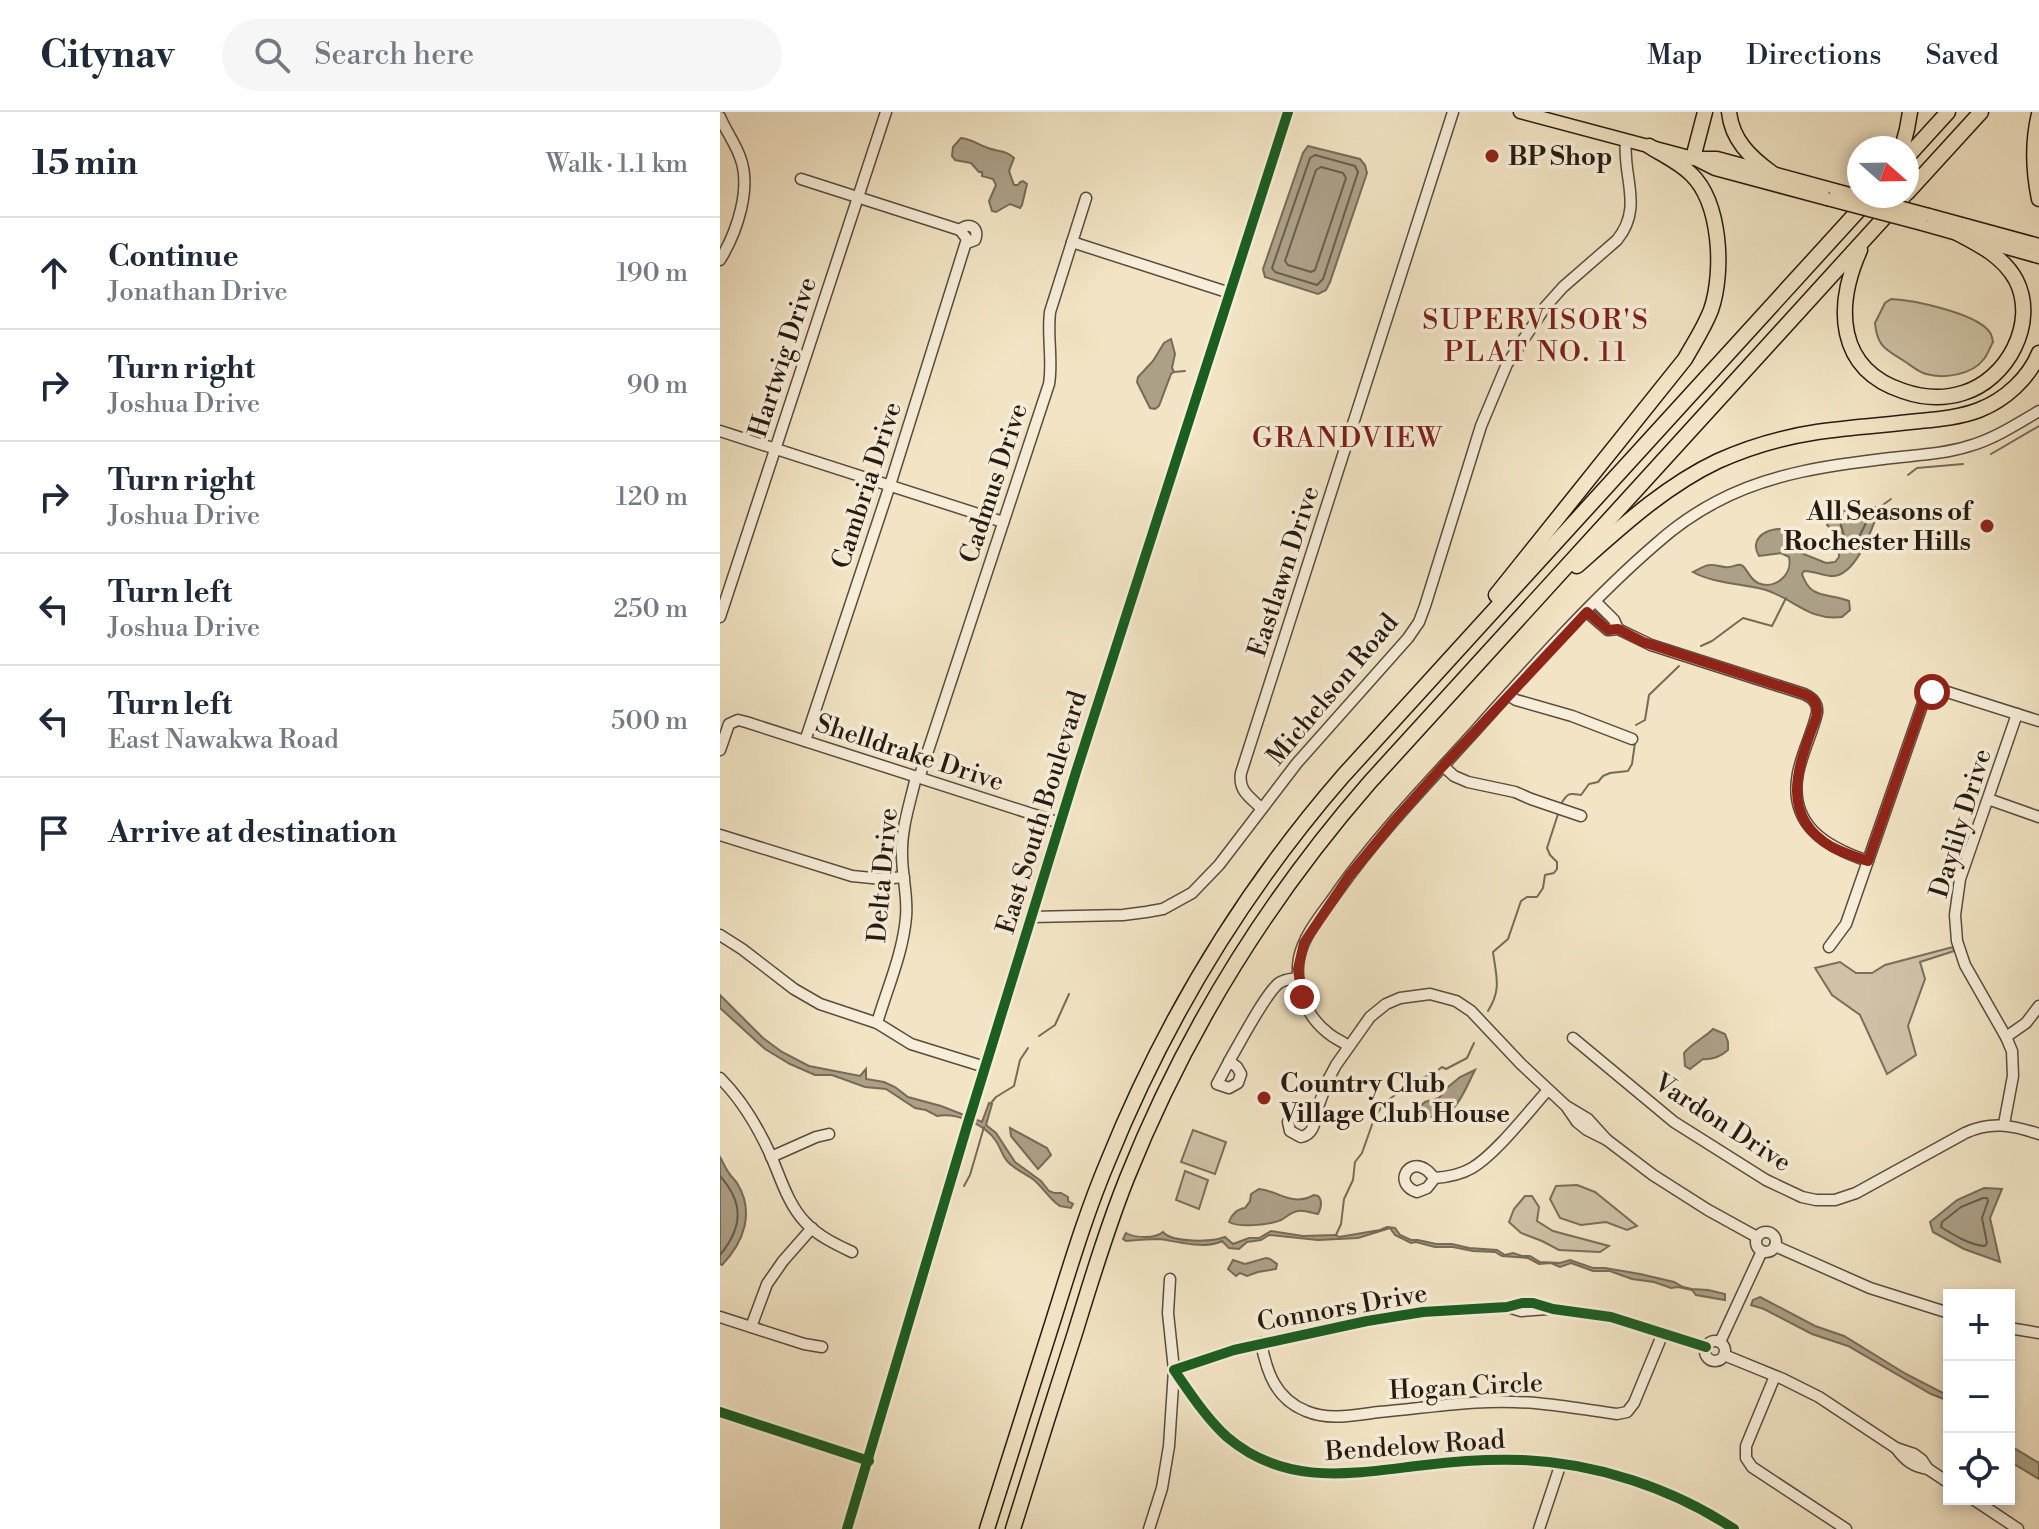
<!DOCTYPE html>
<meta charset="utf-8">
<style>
body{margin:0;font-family:"Libre Bodoni",serif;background:#f6f6f7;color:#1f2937}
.controls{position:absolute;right:24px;bottom:24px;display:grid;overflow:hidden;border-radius:0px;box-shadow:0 4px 12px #0003}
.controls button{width:72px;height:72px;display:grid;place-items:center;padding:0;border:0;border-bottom:2px solid #e0e1e3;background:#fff;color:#1f2937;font:40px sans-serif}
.compass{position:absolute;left:1127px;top:24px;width:72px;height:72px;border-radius:50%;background:#fff;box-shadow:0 4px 12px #0003;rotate:110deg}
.stop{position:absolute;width:24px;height:24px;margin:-18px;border:6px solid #8f2418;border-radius:50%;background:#fff}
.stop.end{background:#8f2418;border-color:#fff;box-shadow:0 2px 8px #0008}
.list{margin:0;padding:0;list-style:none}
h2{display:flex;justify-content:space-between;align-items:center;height:104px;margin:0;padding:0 32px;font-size:34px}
h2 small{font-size:26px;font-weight:400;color:#747a83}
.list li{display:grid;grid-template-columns:52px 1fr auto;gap:24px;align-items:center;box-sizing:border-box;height:112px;padding:0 32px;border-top:2px solid #e0e1e3}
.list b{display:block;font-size:30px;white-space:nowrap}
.list p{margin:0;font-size:26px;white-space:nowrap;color:#747a83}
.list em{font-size:26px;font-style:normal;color:#747a83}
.icon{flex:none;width:44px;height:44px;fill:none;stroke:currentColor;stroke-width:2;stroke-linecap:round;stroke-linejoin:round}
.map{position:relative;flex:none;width:1319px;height:1417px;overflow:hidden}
header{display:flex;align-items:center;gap:48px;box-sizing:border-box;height:112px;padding:0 40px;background:#fff;border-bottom:2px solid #e0e1e3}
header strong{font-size:38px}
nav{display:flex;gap:44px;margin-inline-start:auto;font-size:28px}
.search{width:560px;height:72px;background:#f6f6f7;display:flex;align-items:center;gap:20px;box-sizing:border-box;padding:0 28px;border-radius:44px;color:#747a83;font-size:30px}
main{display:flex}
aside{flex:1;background:#fff}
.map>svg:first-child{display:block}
</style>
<header>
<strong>Citynav</strong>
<div class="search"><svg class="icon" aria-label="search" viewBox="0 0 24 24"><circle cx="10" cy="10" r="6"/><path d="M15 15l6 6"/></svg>Search here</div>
<nav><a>Map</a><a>Directions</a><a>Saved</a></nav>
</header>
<main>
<aside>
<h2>15 min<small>Walk · 1.1 km</small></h2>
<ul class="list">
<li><svg class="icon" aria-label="ahead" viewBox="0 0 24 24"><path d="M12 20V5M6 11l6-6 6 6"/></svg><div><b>Continue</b><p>Jonathan Drive</p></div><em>190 m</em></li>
<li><svg class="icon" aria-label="right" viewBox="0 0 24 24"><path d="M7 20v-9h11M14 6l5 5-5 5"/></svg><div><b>Turn right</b><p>Joshua Drive</p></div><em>90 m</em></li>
<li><svg class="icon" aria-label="right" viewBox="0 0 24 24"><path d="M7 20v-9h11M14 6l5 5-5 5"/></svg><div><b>Turn right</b><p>Joshua Drive</p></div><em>120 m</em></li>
<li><svg class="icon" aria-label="left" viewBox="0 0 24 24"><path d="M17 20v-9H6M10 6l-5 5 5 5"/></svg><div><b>Turn left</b><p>Joshua Drive</p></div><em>250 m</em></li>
<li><svg class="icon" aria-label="left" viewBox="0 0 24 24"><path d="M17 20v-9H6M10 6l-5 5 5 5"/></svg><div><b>Turn left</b><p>East Nawakwa Road</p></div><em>500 m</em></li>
<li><svg class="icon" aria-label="arrive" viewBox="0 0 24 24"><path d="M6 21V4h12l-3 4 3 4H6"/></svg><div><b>Arrive at destination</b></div></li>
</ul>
</aside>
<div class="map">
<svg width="1319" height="1417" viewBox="0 0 1319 1417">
<rect width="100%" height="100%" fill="#f2e4c4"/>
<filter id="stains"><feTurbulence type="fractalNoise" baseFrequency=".0025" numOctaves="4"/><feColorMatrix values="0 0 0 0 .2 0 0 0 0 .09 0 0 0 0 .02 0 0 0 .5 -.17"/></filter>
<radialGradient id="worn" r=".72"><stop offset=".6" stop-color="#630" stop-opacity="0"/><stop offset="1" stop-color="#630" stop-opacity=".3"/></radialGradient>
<g fill="#cfc2a6" stroke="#7a6e5c" stroke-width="2">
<path d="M1171 187C1194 188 1253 201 1268 218 1272 222 1272 225 1273 230 1270 235 1268 242 1264 247 1252 263 1224 267 1206 262 1198 260 1191 253 1184 249 1165 237 1157 234 1155 211L1165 191Z"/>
<polygon points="1233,835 1234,839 1200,850 1205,867 1188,914 1196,943 1167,962 1140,903 1112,883 1095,856 1120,850 1136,861 1152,861 1165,853"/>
<polygon points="473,1018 506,1030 495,1062 461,1050"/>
<polygon points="465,1059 488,1068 479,1097 456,1088"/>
<polygon points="857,1073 875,1080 917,1114 907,1118 886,1110 861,1113 840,1106 830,1087 836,1074"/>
<polygon points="805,1084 812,1084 819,1095 817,1109 833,1119 889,1134 880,1140 839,1138 822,1129 801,1121 789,1110 794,1097"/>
</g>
<g fill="#aca087" stroke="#766b58" stroke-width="2">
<path d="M241 26C252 27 258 33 268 36 278 40 286 38 294 46L289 59 294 73H298L300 70 303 69 307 72 302 93 300 96 290 92 276 100 272 99 269 89 276 73 273 67 262 64V60H259L251 51 235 48 232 44 233 35Z"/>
<polygon points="588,34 640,47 645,53 647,61 610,170 606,178 598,182 545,165 543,157 583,41"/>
<polygon points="451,227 455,242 452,256 454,260 451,262 439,294 435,297 430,296 417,270 418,265 433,249 444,231"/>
<path d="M1151 395H1160C1153 414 1136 467 1110 464 1101 463 1094 459 1084 459L1082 462C1091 489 1108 480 1129 489L1130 498 1122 505C1089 509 1076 488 1046 478 1025 472 991 471 973 460 977 458 985 453 990 453 996 452 1002 456 1009 455 1011 455 1019 452 1021 453 1027 455 1028 466 1038 471 1055 478 1073 463 1069 445L1061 441 1039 444C1026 423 1057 410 1075 421L1081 441 1106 451 1115 450 1119 445C1119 430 1119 423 1107 413L1108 406 1123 399Z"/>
<path d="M0 883 43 926 62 940 89 954 140 964 146 957V967L164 970 175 975 188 985 221 994 262 1010 269 991 272 992 266 1013 276 1021 295 1050 321 1069 329 1079 334 1081H341L348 1085V1089L353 1092 351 1096 340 1094 336 1091C328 1084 322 1075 314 1068 306 1062 296 1058 288 1050 282 1044 281 1036 276 1029 265 1012 235 1000 217 1004L206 998 195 996 166 977 145 975 112 963H95L70 952 45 937 0 896Z"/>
<path d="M993 917 1005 922 1008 930V938C1000 945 993 948 983 947L970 957 965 954 964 941C972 931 983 927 993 917Z"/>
<path d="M755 958C743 981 730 1022 696 998L705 990 719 986 728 975 740 965Z"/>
<polygon points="290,1016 327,1036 331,1043 318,1057 291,1024"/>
<path d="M0 1045C3 1050 5 1056 9 1061 11 1065 15 1068 17 1071 35 1100 24 1130 2 1153L0 1152Z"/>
<polygon points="1264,1076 1282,1077 1270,1106 1280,1150 1244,1137 1213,1120 1210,1110 1237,1088"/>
<path d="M539 1077C559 1079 572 1095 594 1083L598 1084C603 1089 601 1096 598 1102 592 1101 585 1098 578 1099 571 1100 567 1105 561 1108 549 1113 519 1116 509 1110 511 1103 517 1097 525 1096L530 1089 531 1082Z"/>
<path d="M667 1115 675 1116 680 1123 691 1128H698L716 1132H732L749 1136 777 1138 785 1143 793 1141 802 1144H810L820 1150 840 1151 850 1148 873 1156H885L920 1162 954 1170 963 1175 972 1177 988 1178 1005 1182V1188L976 1183 972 1178 958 1175 951 1176 934 1170 912 1167 890 1159H873L851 1151 840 1155 831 1151 819 1152 808 1146 782 1144 775 1140 753 1139 733 1135H715L696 1130 691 1131 675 1123 670 1116 638 1126 598 1128 549 1123 541 1128 527 1130 519 1137 509 1136 502 1129C485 1138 457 1129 439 1127 428 1127 417 1128 406 1129L403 1127 406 1121C415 1126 435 1127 443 1120 452 1131 493 1130 505 1125L513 1132 529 1126H539L551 1119 583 1124 616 1123 619 1125 660 1118Z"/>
<polygon points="546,1146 550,1147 557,1152 556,1157 538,1160 527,1164 520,1161 516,1164 508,1157 513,1148 525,1152"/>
<polygon points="1040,1185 1095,1214 1124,1224 1186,1262 1229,1284 1229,1289 1211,1282 1128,1234 1092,1222 1044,1197 1031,1193 1033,1188"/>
<polygon points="1289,1333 1319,1351 1319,1367 1289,1349"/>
</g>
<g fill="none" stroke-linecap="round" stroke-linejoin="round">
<g stroke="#685e4c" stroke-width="2">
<polygon points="595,43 635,54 638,60 603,167 597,173 555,160 552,156 590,46"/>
<polygon points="601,55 623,61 626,66 595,158 591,160 568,153 565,149 596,58"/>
<polygon points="1142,405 1146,407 1146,411 1134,435 1129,437 1127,434 1120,410 1124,407"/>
<path d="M0 1064C24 1091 23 1115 0 1143"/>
<path d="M1263 1086H1267L1268 1089 1262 1106 1267 1131 1265 1134C1250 1133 1235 1124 1221 1115L1222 1110 1241 1095Z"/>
</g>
<g stroke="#766b58" stroke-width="2">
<polyline points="454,260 465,259"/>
<polyline points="1271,342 1319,314"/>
<polyline points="1188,363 1197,356 1243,352"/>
<polyline points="1160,395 1171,387"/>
<polyline points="981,534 992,529 1023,506 1052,514 1066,486"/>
<polyline points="916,613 925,608 929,583 959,554"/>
<path d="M841 692C848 680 850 681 861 683L869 672 878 670 883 664 890 661 908 659 912 652 915 631"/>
<path d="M768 899C782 877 776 864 773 840L788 827 801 789 807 785H817L823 776 825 763 834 761 837 757V750L830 743 827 736 839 699"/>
<polyline points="319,924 335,913 349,882"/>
<polyline points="271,991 276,985 294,974 300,948 308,936"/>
<polyline points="244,1074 250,1063 264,1015"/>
<polyline points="616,1123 621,1112 624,1087 633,1068 635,1050 642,1041 654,1007 664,991 689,973 690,970 713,962 722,955 726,957 747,946 754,931"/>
</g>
<g stroke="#584d3e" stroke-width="13">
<g id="minor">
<path d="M0 5C6 19 15 31 20 45 32 76 17 120 0 148"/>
<polyline points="81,67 240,118 247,127 170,373 85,629"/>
<path d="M240 118C249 109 260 116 255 128L247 131"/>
<polyline points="352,130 510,181"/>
<polyline points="0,319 283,410"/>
<polyline points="876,490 894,508 898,517"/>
<path d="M867 500 888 518 898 517 931 533 1084 582C1093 586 1098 591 1097 601 1092 622 1082 641 1078 661 1068 713 1106 735 1148 749"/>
<polyline points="0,505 166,0"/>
<polyline points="788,583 796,588 852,604 912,627"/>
<polyline points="0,638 9,612 18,608 26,610 340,711"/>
<polyline points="723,654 734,664 748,670 795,680 811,687 861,704"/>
<path d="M199 666 329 272C333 248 327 224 330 200L366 86"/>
<polyline points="1268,687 1319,705"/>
<path d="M541 696C530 685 518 679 521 661L733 0"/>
<polyline points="0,723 132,764 162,767 184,765"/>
<path d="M311 805 403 803 426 800 443 797 472 781 499 753 577 651 688 526 699 510 705 494 761 314 787 252 826 194 843 175 897 128C924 95 902 65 906 28"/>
<polyline points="0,823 22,837 74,877 100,892 157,911 191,932 265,955"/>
<polyline points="1109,835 1126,812 1204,588 1212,580 1221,578 1319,609"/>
<path d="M157 911C167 877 183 841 186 805 188 784 182 764 182 743 181 717 190 691 196 665"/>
<polyline points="1286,925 1306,911 1319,894"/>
<path d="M853 926 954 1010 1046 1068 1082 1085 1096 1088H1115L1136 1081 1245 1021C1271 1009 1292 1013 1319 1022"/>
<path d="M628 934C622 929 615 927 608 921 586 904 574 874 579 846 584 821 604 800 618 779 659 721 709 670 756 618 812 555 873 486 937 431 955 415 975 401 996 390 1050 361 1111 353 1171 346 1197 343 1224 342 1249 334 1274 327 1297 312 1319 299"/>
<path d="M509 949 517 955 521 962 518 971 509 976 497 972 512 944C522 927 546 881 559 871 565 867 571 867 578 866"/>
<path d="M0 966C23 989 38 1015 51 1044 61 1067 68 1092 85 1110 98 1124 115 1132 132 1140"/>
<path d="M598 995C595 1008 595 1022 581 1025L570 1019 568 1010 572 1002 579 999 598 995 608 968 616 953 650 905 666 892 680 886 710 882 736 889 751 899 801 952 846 994 857 1010 867 1018 887 1028"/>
<polyline points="848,995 868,1007 887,1028 933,1063 988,1098 1037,1125"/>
<polyline points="1284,1012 1293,964 1292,939 1286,925 1245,853 1237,829 1235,803 1240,767 1297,602"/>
<polyline points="51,1045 96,1025 109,1022"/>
<path d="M715 1066 707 1076 697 1080C673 1072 688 1046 705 1057 709 1059 711 1063 715 1066 728 1065 740 1063 752 1056 776 1042 808 1000 828 978"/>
<circle cx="1046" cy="1130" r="10"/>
<polyline points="1055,1134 1150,1176 1229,1201"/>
<polyline points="788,1195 801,1199 827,1197"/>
<polyline points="0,1205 84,1232 102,1235"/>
<polyline points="31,1215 47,1172 63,1149 92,1116"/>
<polyline points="1289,1216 1319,1221"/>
<circle cx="995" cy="1239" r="10"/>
<polyline points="1000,1230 1042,1139"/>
<path d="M541 1231C547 1261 556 1287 586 1299 609 1309 635 1303 659 1300 695 1297 732 1291 769 1290 813 1288 854 1296 897 1302L907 1300 914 1291 943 1221"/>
<path d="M986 1235 891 1205 833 1197 813 1191H802L787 1195 703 1200 647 1209 514 1238 454 1258C470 1281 487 1307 507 1325 567 1376 634 1361 705 1353 737 1349 770 1347 802 1348 876 1351 952 1376 1014 1417"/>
<polyline points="1004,1243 1063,1267 1099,1285 1176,1336 1194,1342 1202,1348 1208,1357 1229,1371"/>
<polyline points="1055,1264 1026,1334 1026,1346 1032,1355 1126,1417"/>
<polyline points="0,1300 149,1349"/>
<path d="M1176 1336C1185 1349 1194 1355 1208 1357"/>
<polyline points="1253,1387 1298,1417"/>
<polyline points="127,1417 247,1014 356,660 568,0"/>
<polyline points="429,1417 442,1376 449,1334 454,1258 448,1201 450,1167"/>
<polyline points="819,1417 841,1351"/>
</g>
</g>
<g stroke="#251b11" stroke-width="15">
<g id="major">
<polyline points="800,0 973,46 995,57 1107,87"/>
<polyline points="976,46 997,46 1115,78"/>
<polyline points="1209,103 1319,133"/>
<polyline points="1202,112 1319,145"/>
</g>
</g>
<g stroke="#251b11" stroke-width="17">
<g id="highway">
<path d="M1009 0C1012 28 1030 45 1052 61"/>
<path d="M1319 2C1312 31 1313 58 1319 87"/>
<polyline points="1182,36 1187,17 1190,0"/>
<polyline points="1187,45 1228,0"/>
<polyline points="973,46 985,0"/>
<polyline points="1187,81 1261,0"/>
<path d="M1140 138C1115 194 1116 257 1183 279 1203 286 1224 287 1243 281 1287 268 1318 211 1296 168 1283 144 1258 132 1235 120"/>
<path d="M857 454C901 415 945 374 998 349 1029 335 1064 325 1097 320 1131 315 1166 313 1200 309 1220 307 1241 305 1259 298 1285 288 1309 266 1319 241"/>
<path d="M776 483 965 247C974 231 984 216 991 198 1004 160 1001 91 971 62 959 50 943 43 929 34"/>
<path d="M267 1417C289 1348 311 1278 333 1209 350 1155 366 1101 388 1049 445 908 524 778 623 664L1148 88"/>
<path d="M293 1417C313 1352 334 1286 355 1221 371 1169 387 1116 407 1066 465 921 547 788 650 670L1184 84"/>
</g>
</g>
<use href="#minor" stroke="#f7edd9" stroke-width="10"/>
<use href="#major" stroke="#f2e4c4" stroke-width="12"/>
<use href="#highway" stroke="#f2e4c4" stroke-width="14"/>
<g stroke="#251b11" stroke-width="15" stroke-linecap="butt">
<g id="major-bridge">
<polyline points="1115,78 1209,103"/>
<polyline points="1107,87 1202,112"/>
</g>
</g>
<use href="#major-bridge" stroke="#f2e4c4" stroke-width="12"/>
<g stroke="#f7edd9" stroke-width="15">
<g id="cycleway">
<path d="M986 1235 891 1205 833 1197 813 1191H802L787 1195 703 1200 647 1209 514 1238 454 1258C470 1281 487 1307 507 1325 567 1376 634 1361 705 1353 737 1349 770 1347 802 1348 876 1351 952 1376 1014 1417"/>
<polyline points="0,1300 149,1349"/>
<polyline points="127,1417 247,1014 356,660 568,0"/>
</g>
</g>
<use href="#cycleway" stroke="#1b5e20" stroke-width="10"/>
</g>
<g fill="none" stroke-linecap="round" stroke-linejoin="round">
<path stroke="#8f2418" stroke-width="10" d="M582 885 578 857 584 831 629 764 674 709 723 654 867 500 888 518 898 517 923 530 1084 582C1095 586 1099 594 1096 606 1079 652 1057 703 1112 735 1123 741 1136 745 1148 749L1204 588 1212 580"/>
</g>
<g fill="#8f2418" stroke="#f7edd9" stroke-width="3">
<circle cx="772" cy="44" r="8"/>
<circle cx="1267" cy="414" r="8"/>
<circle cx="544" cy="986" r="8"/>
</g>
<g text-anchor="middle" stroke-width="7" stroke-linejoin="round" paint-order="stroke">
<g font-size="26" font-weight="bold" fill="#251b11" stroke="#f7edd9" text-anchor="start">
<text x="788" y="53">BP Shop</text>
<text x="1251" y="408" text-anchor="end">All Seasons of<tspan x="1251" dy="30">Rochester Hills</tspan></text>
<text x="560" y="980">Country Club<tspan x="560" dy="30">Village Club House</tspan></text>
</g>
<g font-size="26" fill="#251b11" stroke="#f7edd9">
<text transform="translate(62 245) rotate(-72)" y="9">Hartwig Drive</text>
<text transform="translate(273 371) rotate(-72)" y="9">Cadmus Drive</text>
<text transform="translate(146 373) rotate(-72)" y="9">Cambria Drive</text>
<text transform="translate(563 459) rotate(-72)" y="9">Eastlawn Drive</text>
<text transform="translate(612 577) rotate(-50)" y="9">Michelson Road</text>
<text transform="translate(190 640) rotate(18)" y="9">Shelldrake Drive</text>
<text transform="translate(321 700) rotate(-73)" y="9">East South Boulevard</text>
<text transform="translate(1240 711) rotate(-73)" y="9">Daylily Drive</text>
<text transform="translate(162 763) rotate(-85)" y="9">Delta Drive</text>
<text transform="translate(1003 1010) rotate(33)" y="9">Vardon Drive</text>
<text transform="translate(622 1195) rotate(-10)" y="9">Connors Drive</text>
<text transform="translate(746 1274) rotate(-3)" y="9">Hogan Circle</text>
<text transform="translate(695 1333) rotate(-4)" y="9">Bendelow Road</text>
</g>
<g font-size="28" letter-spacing="2" fill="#7a1f14" stroke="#f7edd9">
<text x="816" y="217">SUPERVISOR'S<tspan x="816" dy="32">PLAT NO. 11</tspan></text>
<text x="628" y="335">GRANDVIEW</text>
</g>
</g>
<rect width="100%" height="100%" filter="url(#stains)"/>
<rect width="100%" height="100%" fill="url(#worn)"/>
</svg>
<div class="controls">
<button>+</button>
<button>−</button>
<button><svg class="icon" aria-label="locate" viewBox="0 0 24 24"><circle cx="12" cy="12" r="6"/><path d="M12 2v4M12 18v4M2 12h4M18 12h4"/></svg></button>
</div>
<svg class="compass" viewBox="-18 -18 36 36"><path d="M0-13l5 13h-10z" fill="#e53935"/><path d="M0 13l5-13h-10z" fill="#747a83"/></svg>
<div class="stop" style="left:1212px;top:580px"></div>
<div class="stop end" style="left:582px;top:885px"></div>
</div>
</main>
